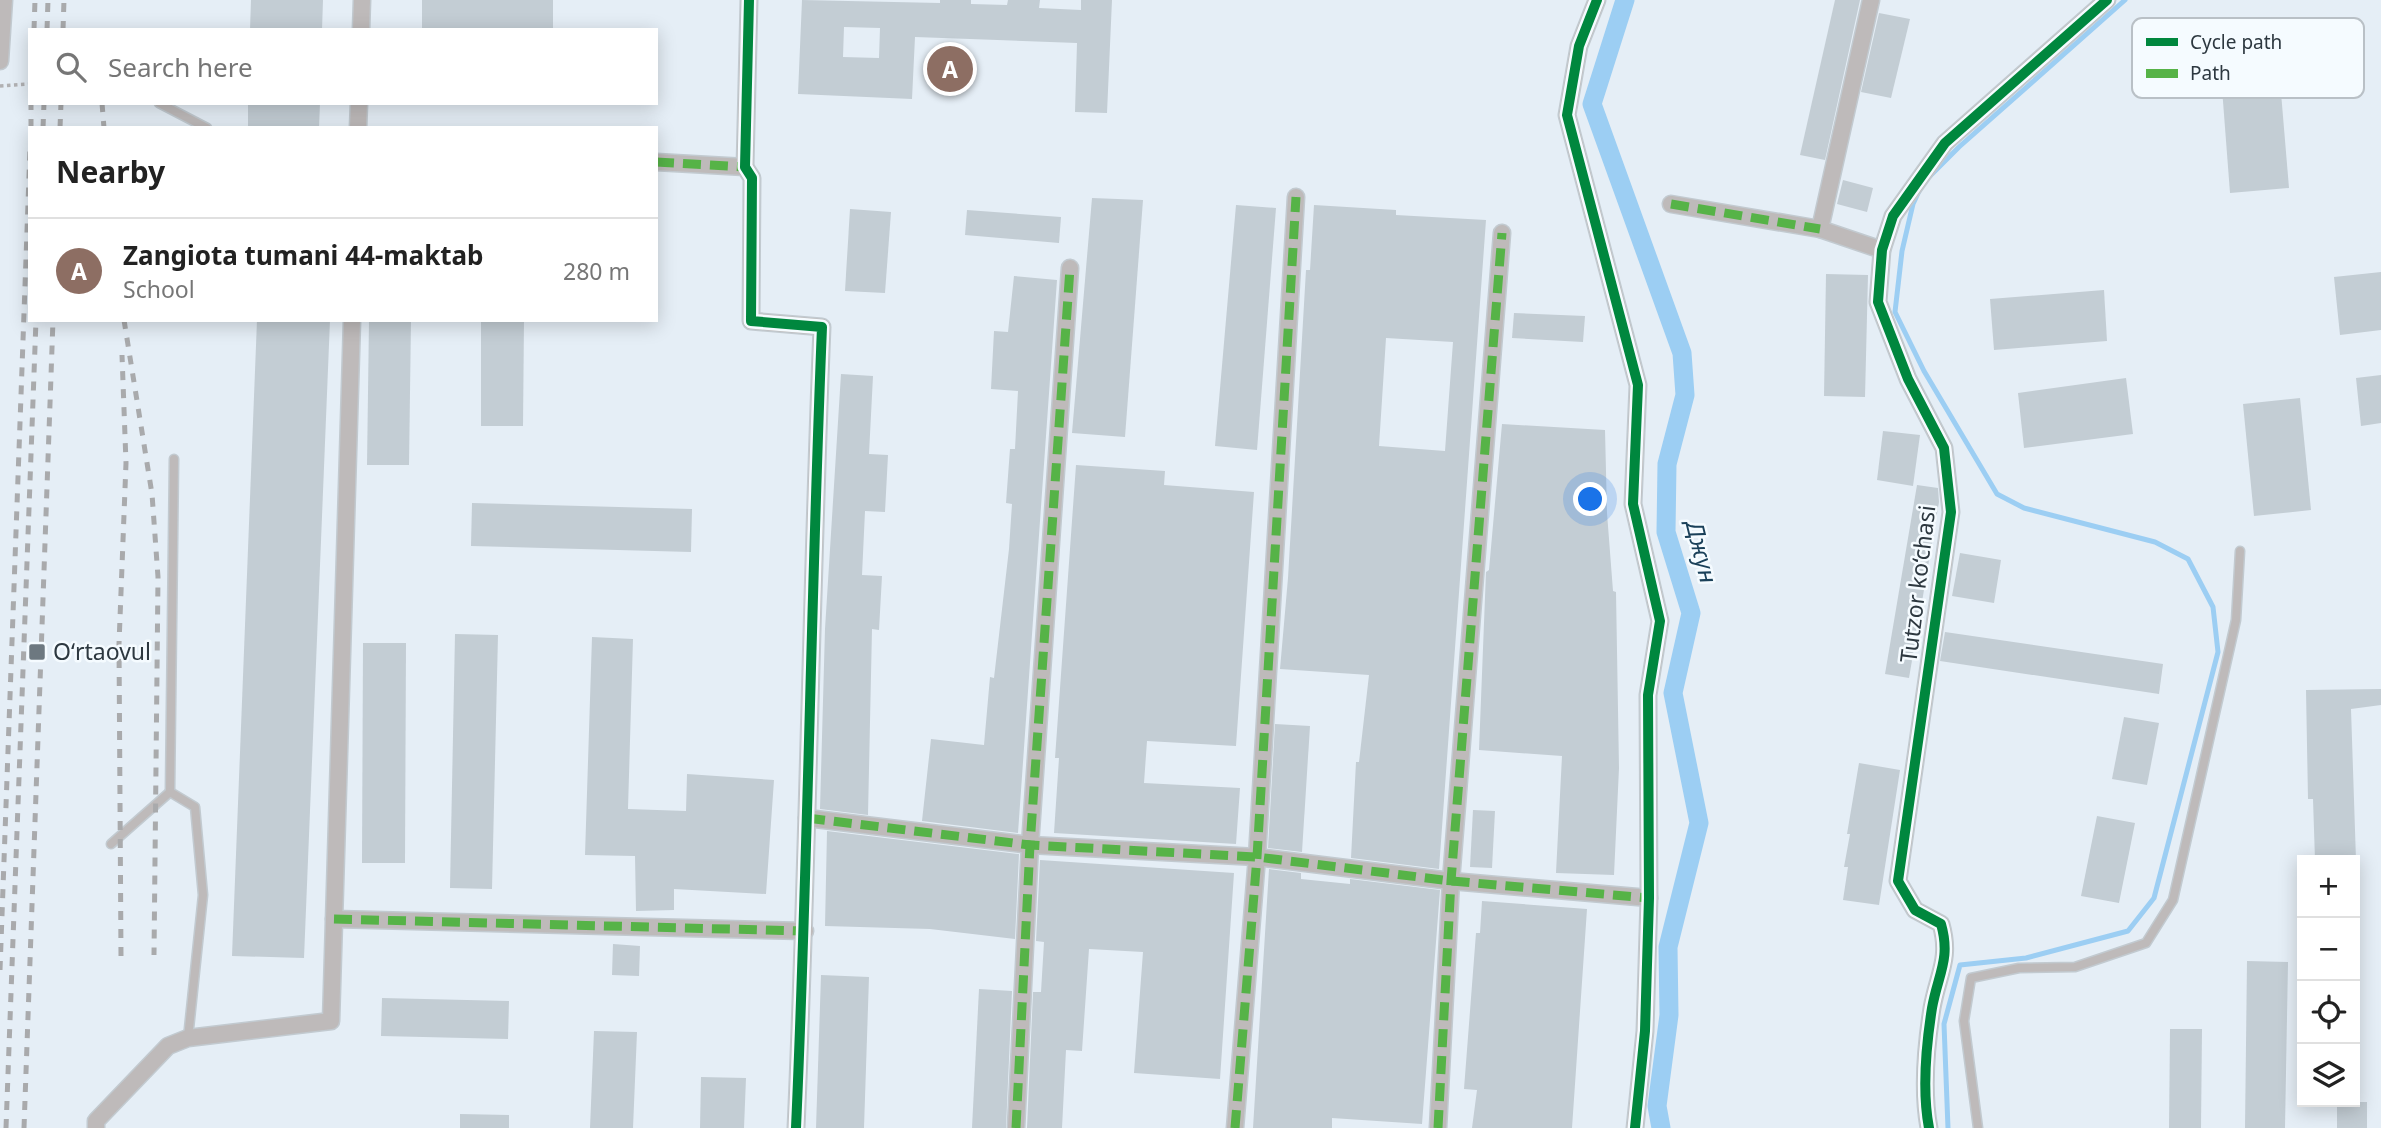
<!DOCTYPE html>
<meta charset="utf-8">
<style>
body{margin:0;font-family:"Noto Sans",sans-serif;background:#f2f2f2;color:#222}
.controls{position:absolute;right:21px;bottom:21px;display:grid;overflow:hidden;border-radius:0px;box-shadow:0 4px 18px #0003}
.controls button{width:63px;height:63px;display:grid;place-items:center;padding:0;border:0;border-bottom:2px solid #e0e0e0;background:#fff;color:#222;font:35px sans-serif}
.you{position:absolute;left:1591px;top:500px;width:24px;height:24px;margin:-18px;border:5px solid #fff;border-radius:50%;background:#1a73e8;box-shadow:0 0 0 10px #1a73e833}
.badge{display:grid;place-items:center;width:46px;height:46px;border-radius:50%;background:#6d7880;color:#fff;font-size:23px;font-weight:700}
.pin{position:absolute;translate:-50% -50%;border:4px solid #fff;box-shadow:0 2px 7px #0006}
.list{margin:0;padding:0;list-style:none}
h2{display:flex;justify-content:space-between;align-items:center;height:91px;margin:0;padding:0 28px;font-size:30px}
h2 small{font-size:23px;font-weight:400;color:#767676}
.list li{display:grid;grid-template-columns:46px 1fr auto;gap:21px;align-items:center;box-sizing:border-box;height:105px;padding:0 28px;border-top:2px solid #e0e0e0}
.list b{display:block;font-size:26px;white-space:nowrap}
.list p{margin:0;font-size:23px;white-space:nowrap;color:#767676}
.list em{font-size:23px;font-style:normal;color:#767676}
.icon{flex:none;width:38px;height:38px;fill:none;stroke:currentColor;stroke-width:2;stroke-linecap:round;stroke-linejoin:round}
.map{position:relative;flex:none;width:2381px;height:1128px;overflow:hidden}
.search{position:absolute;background:#fff;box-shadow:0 4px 18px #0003;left:28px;top:28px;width:630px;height:77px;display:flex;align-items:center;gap:18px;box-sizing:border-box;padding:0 24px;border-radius:0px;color:#767676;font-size:26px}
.panel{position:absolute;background:#fff;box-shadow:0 4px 18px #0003;left:28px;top:126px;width:630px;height:196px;border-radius:0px}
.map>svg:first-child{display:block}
</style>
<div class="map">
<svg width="2381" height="1128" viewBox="0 0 2381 1128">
<rect width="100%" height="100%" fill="#e5eef6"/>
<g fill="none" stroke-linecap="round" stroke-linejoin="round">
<g stroke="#9ccef3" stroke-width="5">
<polyline points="1930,176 1959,147 2125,0"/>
<polyline points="1920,189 1913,204 1902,251 1895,312 1924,371 1997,494 2024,508 2155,542 2188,559 2213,607 2218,652 2154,898 2128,931 2026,958 1960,965 1944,1024 1948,1128"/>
</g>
<polyline stroke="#9ccef3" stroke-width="19" points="1625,0 1592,104 1682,353 1685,395 1667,464 1666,532 1691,613 1673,693 1699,823 1668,947 1669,1015 1657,1106 1661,1128"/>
</g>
<g fill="#c3cdd4" fill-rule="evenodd">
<polygon points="251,0 323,0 322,30 250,30"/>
<rect x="422" y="0" width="131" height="30"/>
<path d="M802 0 940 3V0H971V4L1007 5 1008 0H1040L1039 8 1081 10V0H1112L1107 113 1075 112 1077 43 915 37 912 99 798 94ZM844 27 880 28 879 58 843 57Z"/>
<polygon points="1835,0 1860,0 1825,160 1800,155"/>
<polygon points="1879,13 1910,19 1891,98 1861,92"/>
<polygon points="2278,57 2289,188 2230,193 2220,62"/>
<polygon points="248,103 320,103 319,128 248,128"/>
<polygon points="1843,180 1873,188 1867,212 1837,204"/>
<polygon points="1092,198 1143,200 1125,437 1072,433"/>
<polygon points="1236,205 1276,208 1257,450 1215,446"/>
<path d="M1314 205 1396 210V215L1486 220 1439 869 1351 858 1356 762H1359L1369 675 1280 669 1288 578 1306 270H1310ZM1386 338 1453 342 1445 451 1379 446Z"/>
<polygon points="850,209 891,212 885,293 845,291"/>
<polygon points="967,210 1061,217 1059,243 965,235"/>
<polygon points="2381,272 2381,330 2340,335 2334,277"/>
<polygon points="1826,274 1868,275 1865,397 1824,396"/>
<polygon points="1014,276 1057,280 1018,833 922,821 931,739 984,745 990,677 994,678 1009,549 1012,504 1006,503 1010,449 1015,449 1018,391 991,389 994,331 1008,332"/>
<polygon points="2104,290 2107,341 1994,350 1990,299"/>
<polygon points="1514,313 1585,316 1583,342 1512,338"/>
<polygon points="257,320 330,320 304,958 232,956"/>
<polygon points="369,320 411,320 409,465 367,465"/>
<polygon points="481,320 524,320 523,426 481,426"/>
<polygon points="841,374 873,376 869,454 888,455 885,512 865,511 862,575 882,576 879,630 872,629 868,815 820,809 825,629"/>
<polygon points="2381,375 2381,423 2361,426 2356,378"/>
<polygon points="2126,378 2133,434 2024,448 2018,393"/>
<polygon points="2300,398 2311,510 2254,516 2243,404"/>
<polygon points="1502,424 1605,430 1607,513 1613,591 1616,592 1619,768 1614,875 1556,873 1562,756 1479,750 1486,572 1489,570"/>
<polygon points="1883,431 1920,435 1913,486 1877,480"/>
<polygon points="1076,465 1165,471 1164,485 1254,492 1236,746 1147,741 1144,783 1240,788 1236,844 1054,833 1059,758 1055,758"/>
<polygon points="1917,485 1938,488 1939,502 1909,678 1885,674"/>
<polygon points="472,503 692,509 691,552 471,546"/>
<polygon points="1960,553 2001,560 1994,603 1952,596"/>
<polygon points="1945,632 2163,664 2159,694 1940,661"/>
<polygon points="455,634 498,635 492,889 450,888"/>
<polygon points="592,637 633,639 628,809 686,811 687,774 774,780 766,894 674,889 674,910 636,911 635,856 585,855"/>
<polygon points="363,643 406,643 405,863 362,863"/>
<polygon points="2381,689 2381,705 2351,709 2356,860 2315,860 2313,799 2308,799 2306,690"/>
<polygon points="2124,717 2159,723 2147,785 2112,779"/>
<polygon points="1275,724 1310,726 1302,852 1268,848"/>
<polygon points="1859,763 1900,770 1879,905 1843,900 1848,867 1844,867 1850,834 1847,834"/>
<polygon points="1473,810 1495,811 1492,868 1470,867"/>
<polygon points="2097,816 2135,823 2119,903 2081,896"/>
<polygon points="827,831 1019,854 1015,939 930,929 825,926"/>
<polygon points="1040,860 1234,873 1220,1079 1134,1073 1143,952 1089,949 1082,1051 1066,1050 1062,1128 1027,1128 1033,992 1041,992 1044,942 1036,941"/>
<polygon points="1269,869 1301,873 1301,879 1350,884 1350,879 1440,890 1422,1124 1332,1118 1332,1128 1253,1128"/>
<polygon points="1482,901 1587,909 1572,1128 1472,1128 1477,1090 1464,1089 1476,933 1480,933"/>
<polygon points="613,944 640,946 639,976 612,975"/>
<polygon points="2247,961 2288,962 2285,1128 2245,1128"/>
<polygon points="821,975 869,977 864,1128 816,1128"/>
<polygon points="979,989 1012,991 1006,1128 972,1128"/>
<polygon points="382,998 509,1001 508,1039 381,1036"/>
<polygon points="2170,1029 2202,1029 2201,1128 2169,1128"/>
<polygon points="594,1031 637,1032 633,1128 590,1128"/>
<polygon points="701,1077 746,1078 744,1128 700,1128"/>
<rect x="2337" y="1102" width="30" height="26"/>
<polygon points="460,1114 509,1115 509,1128 460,1128"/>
</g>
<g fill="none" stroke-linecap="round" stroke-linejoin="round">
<g stroke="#c2cad0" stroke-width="11">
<g id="lane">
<polyline points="159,103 207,128"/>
<polyline points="170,792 174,459"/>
<polyline points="111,844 170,792 195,807 203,895 188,1038"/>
<polyline points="1978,1128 1964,1021 1971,978 2019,968 2075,967 2146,943 2173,900 2236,620 2240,551"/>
</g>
</g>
<g stroke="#c2cad0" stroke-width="19">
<g id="street">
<path d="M749 0 745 167 752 178 751 321 822 327C811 594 808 861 796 1128"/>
<polyline points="1597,0 1579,46 1567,115 1638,385 1633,504 1660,621 1648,695 1649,898 1645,1031 1635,1128"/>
<polyline points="1871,0 1820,229 1882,250"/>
<polyline points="361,30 362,0"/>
<polyline points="0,61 4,0"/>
<polyline points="358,128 359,103"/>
<polyline points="656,162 745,167"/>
<polyline points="1671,204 1820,229"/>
<polyline points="807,818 1030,845 1257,857 1451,881 1649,898"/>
<polyline points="334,919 805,931"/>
<polyline points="96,1128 96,1121 168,1046 188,1038 331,1021 352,320"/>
<polyline points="1016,1128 1030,845 1070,268"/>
<polyline points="1235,1128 1257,857 1296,197"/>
<polyline points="1438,1128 1451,881 1502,233"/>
<path d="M1929 1128C1922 1091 1926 1046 1932 1008 1938 974 1951 959 1941 924L1915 910 1898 881 1951 512 1944 448 1908 379 1878 302 1882 250 1893 216 1945 143 2107 0"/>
</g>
</g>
<polyline stroke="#b1b1b3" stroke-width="3.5" stroke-dasharray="3.5 3.5" stroke-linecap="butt" points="0,86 30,84"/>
<use href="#lane" stroke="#bebaba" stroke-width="8"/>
<use href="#street" stroke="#bebaba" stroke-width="16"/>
<g stroke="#a9aaac" stroke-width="5" stroke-dasharray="9 9" stroke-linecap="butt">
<polyline points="34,30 35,0"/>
<polyline points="47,30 48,0"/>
<polyline points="63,30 64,0"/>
<polyline points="102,103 104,128"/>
<polyline points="31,128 31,103"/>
<polyline points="43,128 44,103"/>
<polyline points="60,128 61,103"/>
<polyline points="124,320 152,494 158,577 154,955"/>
<polyline points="121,956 119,644 126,463 122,355"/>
<polyline points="0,970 30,149"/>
<polyline points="6,1128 36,320"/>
<polyline points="24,1128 53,320"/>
</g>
<g stroke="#56b347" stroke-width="9" stroke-dasharray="18 9" stroke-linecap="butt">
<polyline points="656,162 745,167"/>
<polyline points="1671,204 1820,229"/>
<polyline points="807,818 1030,845 1257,857 1451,881 1649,898"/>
<polyline points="334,919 805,931"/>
<polyline points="1016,1128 1030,845 1070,268"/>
<polyline points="1235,1128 1257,857 1296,197"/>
<polyline points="1438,1128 1451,881 1502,233"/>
</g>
<g stroke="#f5fbff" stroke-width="15">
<g id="cycleway">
<path d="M749 0 745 167 752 178 751 321 822 327C811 594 808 861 796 1128"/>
<polyline points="1597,0 1579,46 1567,115 1638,385 1633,504 1660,621 1648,695 1649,898 1645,1031 1635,1128"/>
<path d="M1929 1128C1922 1091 1926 1046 1932 1008 1938 974 1951 959 1941 924L1915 910 1898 881 1951 512 1944 448 1908 379 1878 302 1882 250 1893 216 1945 143 2107 0"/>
</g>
</g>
<use href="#cycleway" stroke="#00873e" stroke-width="10"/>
</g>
<rect fill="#6d7880" stroke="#f5fbff" stroke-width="2.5" x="28" y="643" width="18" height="18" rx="3.5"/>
<g text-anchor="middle" stroke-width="5" stroke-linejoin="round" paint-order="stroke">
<g font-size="23" fill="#2d3840" stroke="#f5fbff">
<text transform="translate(1918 584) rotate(-83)" y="8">Tutzor ko‘chasi</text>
</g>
<g font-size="23" fill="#2d3840" stroke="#f5fbff" text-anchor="start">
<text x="53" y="660">Oʻrtaovul</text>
</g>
<g font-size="24" font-style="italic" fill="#1a4059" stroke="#f5fbff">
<text transform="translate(1701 552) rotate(76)" y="8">Джун</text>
</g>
</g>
<rect x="2132" y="18" width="232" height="80" rx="10" fill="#f5fbff" stroke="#b9c0c6" stroke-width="2"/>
<rect x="2146" y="38" width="32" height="8" fill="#00873e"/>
<rect x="2146" y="69" width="32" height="9" fill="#56b347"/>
<g font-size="19" fill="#2d3840">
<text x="2190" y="49">Cycle path</text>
<text x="2190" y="80">Path</text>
</g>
</svg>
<div class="controls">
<button>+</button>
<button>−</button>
<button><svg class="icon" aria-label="locate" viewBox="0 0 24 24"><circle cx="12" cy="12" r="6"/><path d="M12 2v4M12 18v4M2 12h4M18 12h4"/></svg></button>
<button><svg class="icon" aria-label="layers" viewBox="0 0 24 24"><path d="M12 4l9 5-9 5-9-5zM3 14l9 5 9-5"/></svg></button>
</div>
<div class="you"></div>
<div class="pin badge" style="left:950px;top:69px;background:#8d6e63">A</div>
<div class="search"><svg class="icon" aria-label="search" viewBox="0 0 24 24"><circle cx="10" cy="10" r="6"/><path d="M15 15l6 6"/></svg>Search here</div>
<section class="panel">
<h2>Nearby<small></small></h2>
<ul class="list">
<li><span class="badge" style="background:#8d6e63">A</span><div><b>Zangiota tumani 44-maktab</b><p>School</p></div><em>280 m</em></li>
</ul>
</section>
</div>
